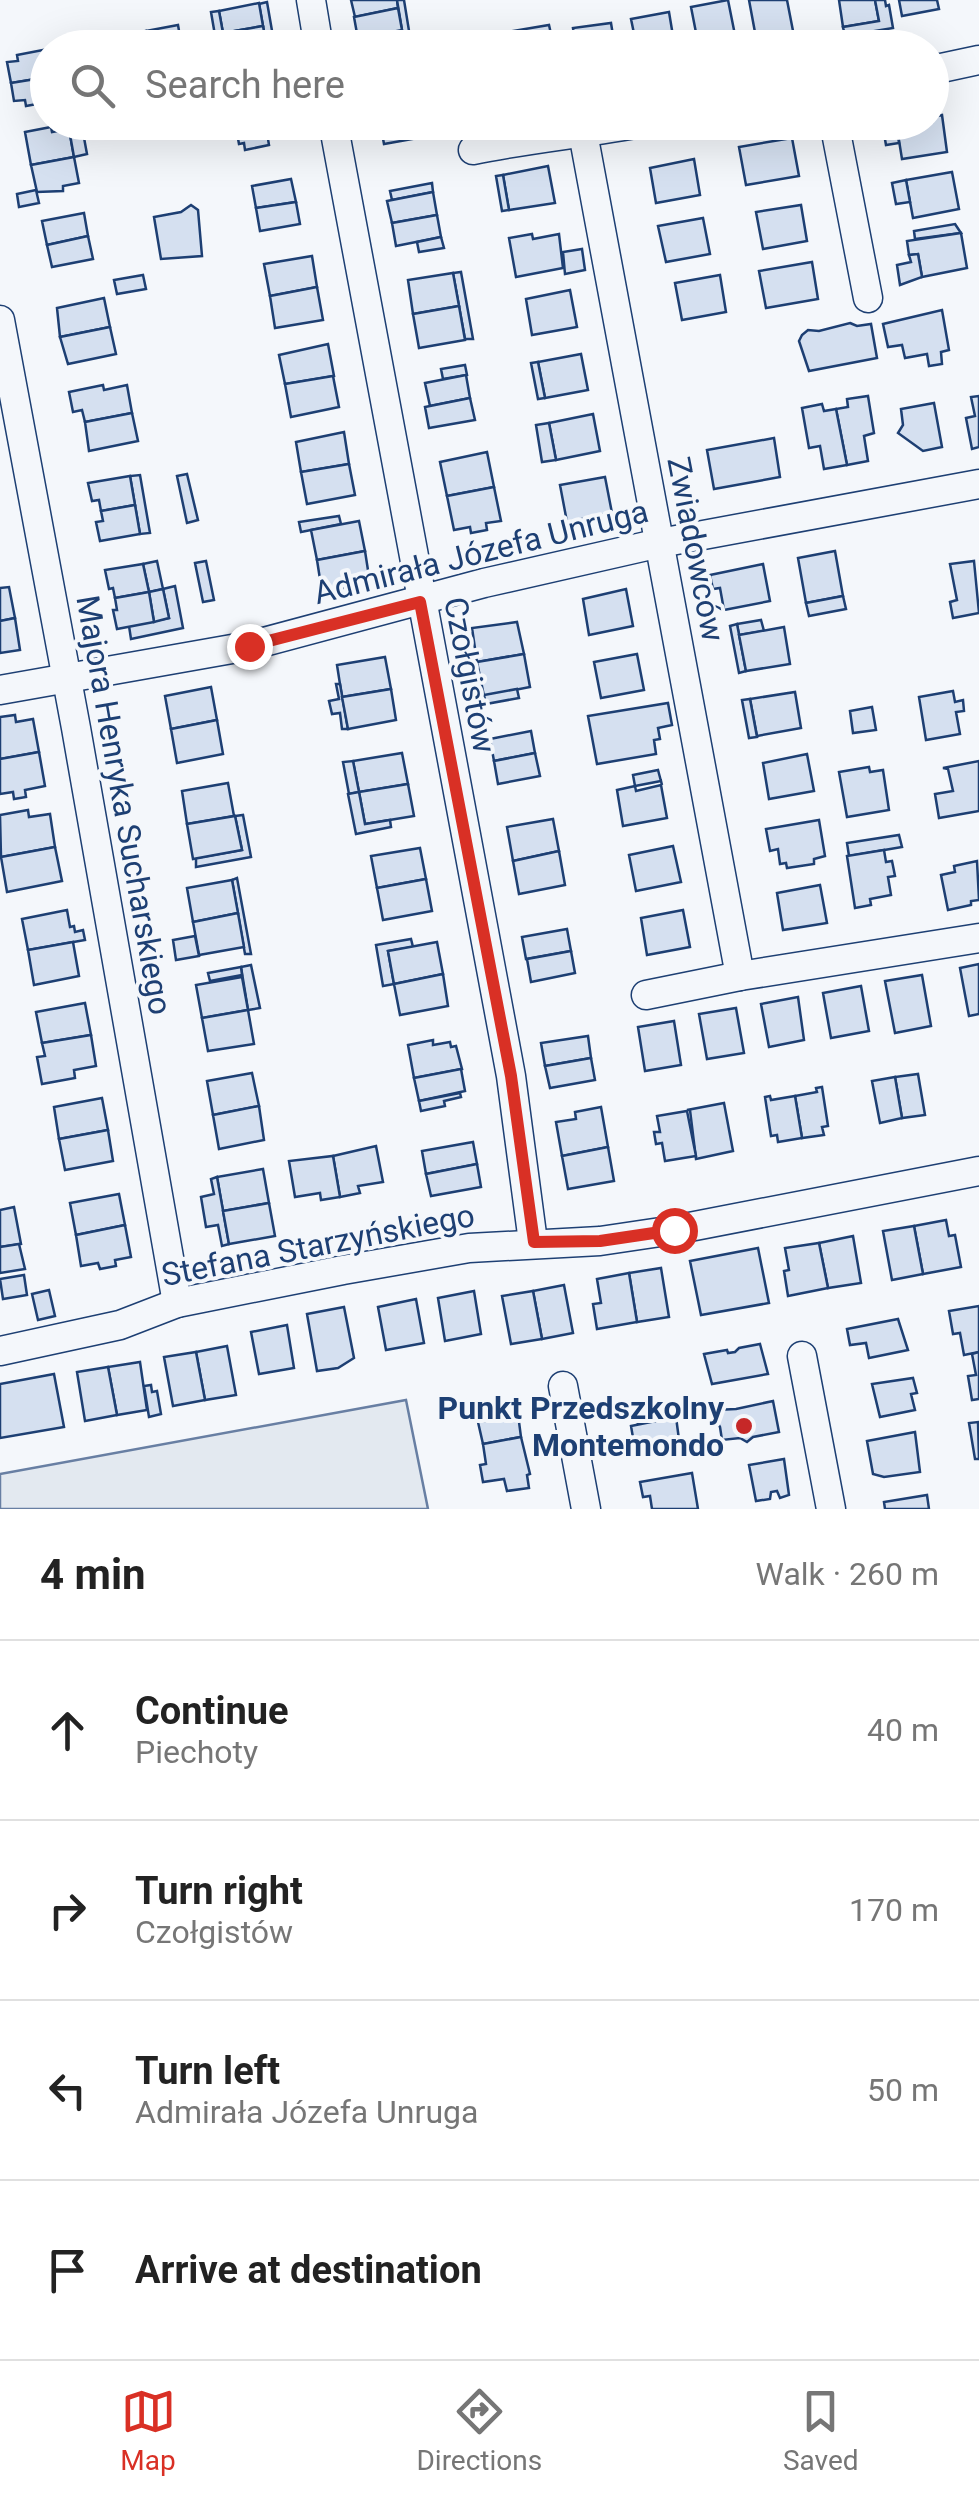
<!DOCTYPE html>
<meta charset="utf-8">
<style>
body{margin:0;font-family:Roboto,sans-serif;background:#f2f2f2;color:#222}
.stop{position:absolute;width:30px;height:30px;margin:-22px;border:8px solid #d93025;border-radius:50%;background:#fff}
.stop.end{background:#d93025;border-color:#fff;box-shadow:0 2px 10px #0008}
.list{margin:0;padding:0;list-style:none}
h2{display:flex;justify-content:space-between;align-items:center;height:130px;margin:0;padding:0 40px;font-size:42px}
h2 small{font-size:32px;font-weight:400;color:#767676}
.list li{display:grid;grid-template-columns:65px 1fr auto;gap:30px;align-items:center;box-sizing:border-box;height:180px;padding:0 40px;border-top:2px solid #e0e0e0}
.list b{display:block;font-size:38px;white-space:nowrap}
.list p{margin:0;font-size:32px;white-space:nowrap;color:#767676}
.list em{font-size:32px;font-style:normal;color:#767676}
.icon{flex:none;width:55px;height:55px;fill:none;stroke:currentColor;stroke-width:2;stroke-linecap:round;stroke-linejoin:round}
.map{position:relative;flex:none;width:979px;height:1509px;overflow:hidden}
.search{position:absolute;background:#fff;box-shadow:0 10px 40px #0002;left:30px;right:30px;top:30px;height:110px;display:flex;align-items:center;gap:25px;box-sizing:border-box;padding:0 35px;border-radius:55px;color:#767676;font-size:38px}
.sheet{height:850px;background:#fff}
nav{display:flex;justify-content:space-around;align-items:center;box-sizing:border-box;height:140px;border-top:2px solid #e0e0e0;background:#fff;font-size:28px;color:#767676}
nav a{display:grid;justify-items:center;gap:5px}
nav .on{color:#d93025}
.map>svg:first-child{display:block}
</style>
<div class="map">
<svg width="979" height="1509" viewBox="0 0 979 1509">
<rect width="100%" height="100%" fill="#f4f7fb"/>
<polygon fill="#e3e9f0" stroke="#687fa3" stroke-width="2.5" points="406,1400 428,1509 0,1509 0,1474"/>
<g fill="#d5e0f0" stroke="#1d3f73" stroke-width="2.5">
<polygon points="351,0 397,0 398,8 355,17"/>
<polygon points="397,0 404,0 410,37 365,45 363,38 402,30"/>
<polygon points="728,0 737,45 699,48 691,7"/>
<polygon points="749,0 787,0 794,36 757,43"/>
<polygon points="839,0 875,0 879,21 843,27"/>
<polygon points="875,0 885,0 886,6 889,5 893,28 845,36 843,27 879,21"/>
<polygon points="899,0 937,0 939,9 902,16"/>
<polygon points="267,2 275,48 267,48 259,4"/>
<polygon points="259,3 263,26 223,33 219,11"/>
<polygon points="398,8 402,30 358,39 354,17"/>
<polygon points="219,11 223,33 226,48 217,47 211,12"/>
<polygon points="669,12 675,48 637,48 631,19"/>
<polygon points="611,23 615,48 576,48 573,28"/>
<polygon points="178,25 182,48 149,48 146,31"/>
<polygon points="549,25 551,34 514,40 513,31"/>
<polygon points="263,26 267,48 226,48 223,33"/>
<polygon points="146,31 149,48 116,48 114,37"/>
<polygon points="551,34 553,48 516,48 514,40"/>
<polygon points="48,49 48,77 11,83 7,62 18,61 17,55"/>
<polygon points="48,77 48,102 26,106 25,100 14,101 11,83"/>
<polygon points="942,115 947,152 902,159 896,122 932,122 932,117"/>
<polygon points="235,122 287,122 289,134 268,139 269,145 245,150 244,143 239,144"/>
<polygon points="380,122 426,122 429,136 384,144"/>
<polygon points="882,122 896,122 899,143 886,145"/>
<polygon points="51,127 52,132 69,129 74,157 31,165 25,132"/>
<polygon points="82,127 87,154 74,157 69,129"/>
<polygon points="792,138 799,176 746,185 739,147"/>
<polygon points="74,157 79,183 63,186 63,191 37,192 31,165"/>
<polygon points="694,159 700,195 656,203 650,168"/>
<polygon points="548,166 555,203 509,210 503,175"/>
<polygon points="952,172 959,209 913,218 906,180"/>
<polygon points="503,175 509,210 502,211 496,176"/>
<polygon points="291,179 296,202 256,208 252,186"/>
<polygon points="906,180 910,202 896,204 892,183"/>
<polygon points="432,183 433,192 392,200 390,191"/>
<polygon points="36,190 39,203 19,207 17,194"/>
<polygon points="433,192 437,215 392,223 387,201"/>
<polygon points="296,202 300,224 260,231 256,208"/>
<polygon points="191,205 198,210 202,256 161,259 154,217 181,212"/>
<polygon points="801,205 807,241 763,249 756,212"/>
<polygon points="84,213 88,236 47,245 42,221"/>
<polygon points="437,215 441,237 396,246 392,223"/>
<polygon points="703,218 710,254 666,262 658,226"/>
<polygon points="955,224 961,233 915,239 914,231"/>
<polygon points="961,233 967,268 922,277 918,254 909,255 907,241"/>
<polygon points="532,234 533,239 559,234 563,268 516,277 509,238"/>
<polygon points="88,236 93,259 52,267 47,245"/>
<polygon points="441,237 444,248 419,252 417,242"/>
<polygon points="582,249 585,270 565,274 563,252"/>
<polygon points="918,254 922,277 900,285 897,265 911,262 909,255"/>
<polygon points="312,256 317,287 270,296 264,264"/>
<polygon points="812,262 818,299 766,308 759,271"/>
<polygon points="461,272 473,339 465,339 453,273"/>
<polygon points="453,273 459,306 413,314 408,280"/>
<polygon points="143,275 146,289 117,294 114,280"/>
<polygon points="720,275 726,312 682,320 675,283"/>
<polygon points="317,287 323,320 275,328 270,296"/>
<polygon points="570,290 577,327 532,335 526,299"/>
<polygon points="104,298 110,327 60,337 57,308"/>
<polygon points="459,306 465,340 419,348 413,314"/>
<polygon points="942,310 949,350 941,352 942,364 929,366 927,354 905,358 902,345 888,347 883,324"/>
<polygon points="850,323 857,326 871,324 877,358 809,371 799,341 802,335 808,330 819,331"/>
<polygon points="110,327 116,354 68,364 60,337"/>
<polygon points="328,344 334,376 285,384 279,355"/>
<polygon points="581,354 588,390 545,398 538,362"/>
<polygon points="538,362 545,398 538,399 531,363"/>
<polygon points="465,365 467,375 443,379 441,369"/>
<polygon points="466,375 470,398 430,406 425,383"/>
<polygon points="333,376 339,407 291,417 285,384"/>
<polygon points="103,385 104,390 127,385 132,413 85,422 82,410 73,412 69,392"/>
<polygon points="868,396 874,433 864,436 868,461 847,465 836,409 848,407 847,399"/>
<polygon points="979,396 979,447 972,449 966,418 975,416 971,397"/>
<polygon points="470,398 475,420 429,428 425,407"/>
<polygon points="934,403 942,447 923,451 898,433 903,425 901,409"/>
<polygon points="822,404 824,411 836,409 847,465 824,469 820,446 809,448 802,408"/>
<polygon points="132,413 138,441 89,451 85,422"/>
<polygon points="593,414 600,451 556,460 549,423"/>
<polygon points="549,423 556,460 542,462 536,425"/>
<polygon points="344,432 349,464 301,472 296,442"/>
<polygon points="774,438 780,477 714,489 707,450"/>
<polygon points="487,452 494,487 447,496 440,462"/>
<polygon points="349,464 355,495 307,504 301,472"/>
<polygon points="187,474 198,520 187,523 177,476"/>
<polygon points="140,475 150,533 140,534 130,476"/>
<polygon points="130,476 135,505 101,511 99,500 92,501 88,483"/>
<polygon points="605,477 612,513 567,522 560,485"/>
<polygon points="494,487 501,521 486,523 487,530 471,533 470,527 454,530 447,496"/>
<polygon points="135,505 140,534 100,541 96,522 103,521 101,511"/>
<polygon points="339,516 341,524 301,532 299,522"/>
<polygon points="359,521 365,551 317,560 311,530"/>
<polygon points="365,551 370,583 322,592 317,560"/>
<polygon points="835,551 843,596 806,603 798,558"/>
<polygon points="157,561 163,589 149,592 143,564"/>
<polygon points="206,561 214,600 203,602 195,563"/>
<polygon points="974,561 979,613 953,618 950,602 957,600 950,564"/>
<polygon points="143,564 149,592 115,598 113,588 109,589 105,570"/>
<polygon points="763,564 770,601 724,610 720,588 713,589 710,575"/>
<polygon points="175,586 183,628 131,639 129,626 169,618 163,589"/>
<polygon points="9,587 15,618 0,621 0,588"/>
<polygon points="163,589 169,618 154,622 149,592"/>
<polygon points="626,589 633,626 589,635 583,599"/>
<polygon points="149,592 154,622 117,629 113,610 117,610 115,598"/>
<polygon points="843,596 846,609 809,616 806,603"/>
<polygon points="15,618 20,650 0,653 0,621"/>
<polygon points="761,620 764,631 739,635 737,624"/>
<polygon points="517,622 524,654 477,662 472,628"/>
<polygon points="737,624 746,671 739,673 730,626"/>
<polygon points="784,627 790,664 746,671 739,635"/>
<polygon points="524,654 530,687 484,696 477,662"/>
<polygon points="637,654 644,690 601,698 594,662"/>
<polygon points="385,657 391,689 342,697 337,665"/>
<polygon points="336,684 340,684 348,729 342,729 340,713 332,714 329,701 339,699"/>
<polygon points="211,687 217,720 171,729 165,696"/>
<polygon points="391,689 396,720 348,729 342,697"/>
<polygon points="517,689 519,698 486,704 484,695"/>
<polygon points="953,691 955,702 963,700 964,711 956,712 960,734 926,740 919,697"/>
<polygon points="795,692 801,728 757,736 750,699"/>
<polygon points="750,699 757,737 749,738 742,700"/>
<polygon points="668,703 672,725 658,728 660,739 654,740 656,754 597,764 588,716"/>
<polygon points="872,707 876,730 853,733 850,711"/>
<polygon points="15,715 16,722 33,719 39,752 0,759 0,717"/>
<polygon points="217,720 223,754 177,763 171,729"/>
<polygon points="531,731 535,753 494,761 490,739"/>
<polygon points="39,752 45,786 25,790 26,797 14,799 13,792 0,794 0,759"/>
<polygon points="402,753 408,784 359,792 353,761"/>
<polygon points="535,753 540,776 498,784 494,761"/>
<polygon points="807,754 814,791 769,799 763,763"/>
<polygon points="353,761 359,792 349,794 343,762"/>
<polygon points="979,761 979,811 939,818 935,794 953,791 948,769 943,768"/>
<polygon points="869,767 870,772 883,770 889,810 847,817 839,772"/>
<polygon points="658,770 662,785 661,781 635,786 633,775"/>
<polygon points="228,783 234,816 187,824 182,791"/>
<polygon points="408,784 414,816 365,824 359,792"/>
<polygon points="661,785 667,818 623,826 617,790 635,786 636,791"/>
<polygon points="359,792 365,824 390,820 391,827 356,834 348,794"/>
<polygon points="28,810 29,817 50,814 55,847 1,857 0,815"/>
<polygon points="243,815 251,857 196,867 196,858 242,850 235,816"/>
<polygon points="235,816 242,850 193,859 187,824"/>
<polygon points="553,819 559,851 513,861 507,827"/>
<polygon points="819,820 825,856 814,859 814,864 787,868 786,863 780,864 778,849 770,851 766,829"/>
<polygon points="899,835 902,847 849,856 847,843"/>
<polygon points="673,846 681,882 636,891 629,855"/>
<polygon points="55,847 62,881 7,892 1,857"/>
<polygon points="420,848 426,879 377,888 371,856"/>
<polygon points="884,850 886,862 892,861 895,876 888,877 891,895 870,899 871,905 855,908 847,856"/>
<polygon points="559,851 565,885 519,894 513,861"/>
<polygon points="977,861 979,900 971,901 971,905 948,910 941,875 955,872 954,866"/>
<polygon points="237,878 251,954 245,954 232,880"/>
<polygon points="426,879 432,911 383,920 377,888"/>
<polygon points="232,880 238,913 193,922 187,888"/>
<polygon points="820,885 827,923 783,930 777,893"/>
<polygon points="67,910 70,927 74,926 75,932 83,930 85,940 28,950 22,919"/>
<polygon points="683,910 690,947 647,955 641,918"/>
<polygon points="238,913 244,947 199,955 193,922"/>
<polygon points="567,929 571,951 526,959 522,937"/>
<polygon points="195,936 199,956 176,960 173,940"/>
<polygon points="411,939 413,947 388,951 394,984 383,986 376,945"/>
<polygon points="73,942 79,976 34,985 28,950"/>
<polygon points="437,942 443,974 394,984 388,951"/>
<polygon points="571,951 575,973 531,982 527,959"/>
<polygon points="979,964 979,1014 969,1016 960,968"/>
<polygon points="251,965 260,1008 248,1010 241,967"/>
<polygon points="241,967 242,975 210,981 208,973"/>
<polygon points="443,974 448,1006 400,1015 394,984"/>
<polygon points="922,975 931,1026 895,1033 885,981"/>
<polygon points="242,977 248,1010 202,1018 196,985"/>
<polygon points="861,986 869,1031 831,1038 823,993"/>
<polygon points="798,997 804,1040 769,1047 761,1004"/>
<polygon points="85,1003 91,1035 42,1043 36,1012"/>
<polygon points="736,1008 744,1053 707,1059 699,1014"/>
<polygon points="248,1010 254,1044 208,1051 202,1018"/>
<polygon points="674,1021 681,1065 645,1071 638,1027"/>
<polygon points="91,1035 96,1066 74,1070 75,1078 42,1084 37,1057 45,1056 42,1043"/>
<polygon points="588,1036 591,1058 545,1066 541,1043"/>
<polygon points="433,1040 433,1045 450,1042 451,1047 456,1046 462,1069 414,1078 408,1045"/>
<polygon points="591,1058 595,1080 550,1088 545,1066"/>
<polygon points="461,1069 465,1091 419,1101 414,1078"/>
<polygon points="252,1073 259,1106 213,1115 207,1081"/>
<polygon points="918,1074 925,1115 902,1118 895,1077"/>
<polygon points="895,1077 902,1118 880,1123 872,1081"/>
<polygon points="822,1087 828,1126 822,1127 824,1135 802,1138 795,1096 817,1092 816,1088"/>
<polygon points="460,1093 461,1097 444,1101 445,1106 421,1111 419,1101"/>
<polygon points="770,1096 771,1100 795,1096 802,1138 778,1142 777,1135 771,1136 765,1097"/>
<polygon points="102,1098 108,1130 59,1139 54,1107"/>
<polygon points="724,1103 733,1151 696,1159 690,1110 687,1110"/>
<polygon points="259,1106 264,1140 219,1149 213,1115"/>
<polygon points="601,1107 608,1147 562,1156 556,1122 576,1119 575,1112"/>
<polygon points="687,1111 696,1156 665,1161 662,1143 656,1144 654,1132 660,1132 657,1116"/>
<polygon points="108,1130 113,1161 65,1170 59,1139"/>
<polygon points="473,1142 477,1164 426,1174 422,1151"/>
<polygon points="376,1146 383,1182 358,1186 360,1193 340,1197 333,1156"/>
<polygon points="608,1147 614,1181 568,1189 562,1156"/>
<polygon points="333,1156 340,1197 321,1200 320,1193 295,1197 289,1161"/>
<polygon points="477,1164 481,1187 431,1196 426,1174"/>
<polygon points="263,1169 269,1203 223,1211 217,1177"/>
<polygon points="217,1177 229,1244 222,1246 218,1225 206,1227 201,1197 214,1194 211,1179"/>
<polygon points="119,1194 125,1225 76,1235 70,1203"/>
<polygon points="269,1203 275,1236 229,1244 223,1211"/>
<polygon points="14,1207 21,1244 0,1247 0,1210"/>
<polygon points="946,1220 949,1236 955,1235 961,1267 923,1274 914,1226"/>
<polygon points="125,1225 131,1257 115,1260 116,1266 100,1269 98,1263 81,1266 76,1235"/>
<polygon points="914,1226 923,1274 892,1280 883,1231"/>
<polygon points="853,1236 861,1283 828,1288 819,1243"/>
<polygon points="819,1243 828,1288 788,1296 784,1271 789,1270 785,1248"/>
<polygon points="19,1244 25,1269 0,1273 0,1247"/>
<polygon points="758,1248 769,1303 701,1315 690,1261"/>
<polygon points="661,1268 669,1317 637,1322 629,1273"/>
<polygon points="629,1273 637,1322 597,1329 593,1304 601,1303 597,1279"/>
<polygon points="24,1275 27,1295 3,1299 0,1279"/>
<polygon points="564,1285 573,1333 542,1339 533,1291"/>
<polygon points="49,1290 55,1316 38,1320 32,1294"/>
<polygon points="474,1291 481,1334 445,1341 438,1298"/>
<polygon points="533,1291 542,1339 511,1344 502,1296"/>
<polygon points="416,1299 424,1343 386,1350 378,1307"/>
<polygon points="979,1306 979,1352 964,1355 960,1333 953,1334 949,1311"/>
<polygon points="344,1307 354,1358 338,1368 317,1371 307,1314"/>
<polygon points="898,1319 908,1350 869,1358 866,1343 850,1345 847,1329"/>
<polygon points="287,1325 294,1368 259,1374 251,1332"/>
<polygon points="760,1344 768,1374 712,1384 704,1354 727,1350 728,1353 735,1352 739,1348"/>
<polygon points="227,1346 236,1395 205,1400 196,1352"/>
<polygon points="196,1352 205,1400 173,1406 164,1357"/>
<polygon points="979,1352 979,1399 972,1400 968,1376 976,1375 972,1354"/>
<polygon points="140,1362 147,1410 117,1415 108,1367"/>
<polygon points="108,1367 117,1415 85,1421 77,1372"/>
<polygon points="54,1374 64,1427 0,1438 0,1384"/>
<polygon points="913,1378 917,1393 911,1394 915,1410 880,1417 872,1384"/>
<polygon points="151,1385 152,1392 157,1391 161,1414 149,1417 144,1386"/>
<polygon points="516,1399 521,1437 483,1444 478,1422 485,1421 482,1406"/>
<polygon points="773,1401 779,1432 753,1437 747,1442 740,1438 722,1440 720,1427 713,1415 716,1410 736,1409"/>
<polygon points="676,1407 678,1417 638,1425 637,1414"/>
<polygon points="676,1417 680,1447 636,1455 631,1426"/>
<polygon points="978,1422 979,1459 975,1459 969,1423"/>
<polygon points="915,1432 920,1472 884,1477 873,1474 867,1441"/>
<polygon points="521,1437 530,1474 527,1475 529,1488 507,1491 504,1479 483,1482 480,1465 486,1464 483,1444"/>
<polygon points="784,1459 789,1495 780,1498 777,1491 771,1492 770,1499 756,1501 749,1465"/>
<polygon points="692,1473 698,1509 652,1509 650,1496 643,1497 640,1482"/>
<polygon points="927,1495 929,1509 885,1509 884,1502"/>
</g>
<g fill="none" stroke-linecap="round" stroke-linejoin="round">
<g stroke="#1d3f73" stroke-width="31">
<g id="minor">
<polyline points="311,0 319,48"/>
<polyline points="932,70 979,60"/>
<polyline points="333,122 511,1076 533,1242"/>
<polyline points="834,122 868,298"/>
<polyline points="583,133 740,976"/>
<path d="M473 150C531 138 589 133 646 122"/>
<polyline points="0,320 76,728 177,1303"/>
<polyline points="0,690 249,646 484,583 660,543 979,484"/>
<polyline points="646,995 740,976 979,938"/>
<polyline points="0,1351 120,1325 177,1303 343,1270 469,1248 600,1241 674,1230 979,1171"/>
<polyline points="802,1356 831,1509"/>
<polyline points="563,1386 586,1509"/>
</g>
</g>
<use href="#minor" stroke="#f4f7fb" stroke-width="28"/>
</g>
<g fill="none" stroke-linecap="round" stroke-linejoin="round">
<polyline stroke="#d93025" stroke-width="12" points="249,646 420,602 511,1076 534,1242 600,1241 674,1230"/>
</g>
<circle fill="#c62828" stroke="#f4f7fb" stroke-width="4" cx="744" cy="1426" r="10"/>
<g text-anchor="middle" stroke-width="8" stroke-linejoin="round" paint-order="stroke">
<g font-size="32" fill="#1d3f73" stroke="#f4f7fb">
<text transform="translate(696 549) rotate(79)" y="11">Zwiadowców</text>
<text transform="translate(481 552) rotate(-14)" y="11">Admirała Józefa Unruga</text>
<text transform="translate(470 675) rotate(79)" y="11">Czołgistów</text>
<text transform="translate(124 805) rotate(80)" y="11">Majora Henryka Sucharskiego</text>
<text transform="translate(318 1245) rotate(-11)" y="11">Stefana Starzyńskiego</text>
</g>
<g font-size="32" font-weight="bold" fill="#1d3f73" stroke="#f4f7fb" text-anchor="end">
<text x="724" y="1419">Punkt Przedszkolny<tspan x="724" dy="37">Montemondo</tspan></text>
</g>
</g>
</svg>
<div class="stop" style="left:674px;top:1230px"></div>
<div class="stop end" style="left:249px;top:646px"></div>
<div class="search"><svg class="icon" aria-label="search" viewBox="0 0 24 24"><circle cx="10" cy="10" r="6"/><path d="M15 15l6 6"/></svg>Search here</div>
</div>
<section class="sheet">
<h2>4 min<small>Walk · 260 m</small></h2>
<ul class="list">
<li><svg class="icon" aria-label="ahead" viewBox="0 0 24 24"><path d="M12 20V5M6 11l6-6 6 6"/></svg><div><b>Continue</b><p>Piechoty</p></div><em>40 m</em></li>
<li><svg class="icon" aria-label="right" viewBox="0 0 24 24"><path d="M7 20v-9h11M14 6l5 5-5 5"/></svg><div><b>Turn right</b><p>Czołgistów</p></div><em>170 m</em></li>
<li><svg class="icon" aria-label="left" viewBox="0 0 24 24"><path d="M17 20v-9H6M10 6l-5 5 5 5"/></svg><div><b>Turn left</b><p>Admirała Józefa Unruga</p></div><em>50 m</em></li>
<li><svg class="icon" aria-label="arrive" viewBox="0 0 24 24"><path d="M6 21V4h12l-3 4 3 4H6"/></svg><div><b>Arrive at destination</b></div></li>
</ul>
</section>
<nav>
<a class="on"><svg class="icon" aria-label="map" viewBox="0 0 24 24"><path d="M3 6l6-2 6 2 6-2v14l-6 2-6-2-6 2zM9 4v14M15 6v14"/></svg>Map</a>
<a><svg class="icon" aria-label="directions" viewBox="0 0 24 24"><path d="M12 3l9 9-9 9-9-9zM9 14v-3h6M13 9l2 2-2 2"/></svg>Directions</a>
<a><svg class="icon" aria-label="saved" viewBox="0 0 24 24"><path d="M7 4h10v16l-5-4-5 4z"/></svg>Saved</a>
</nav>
